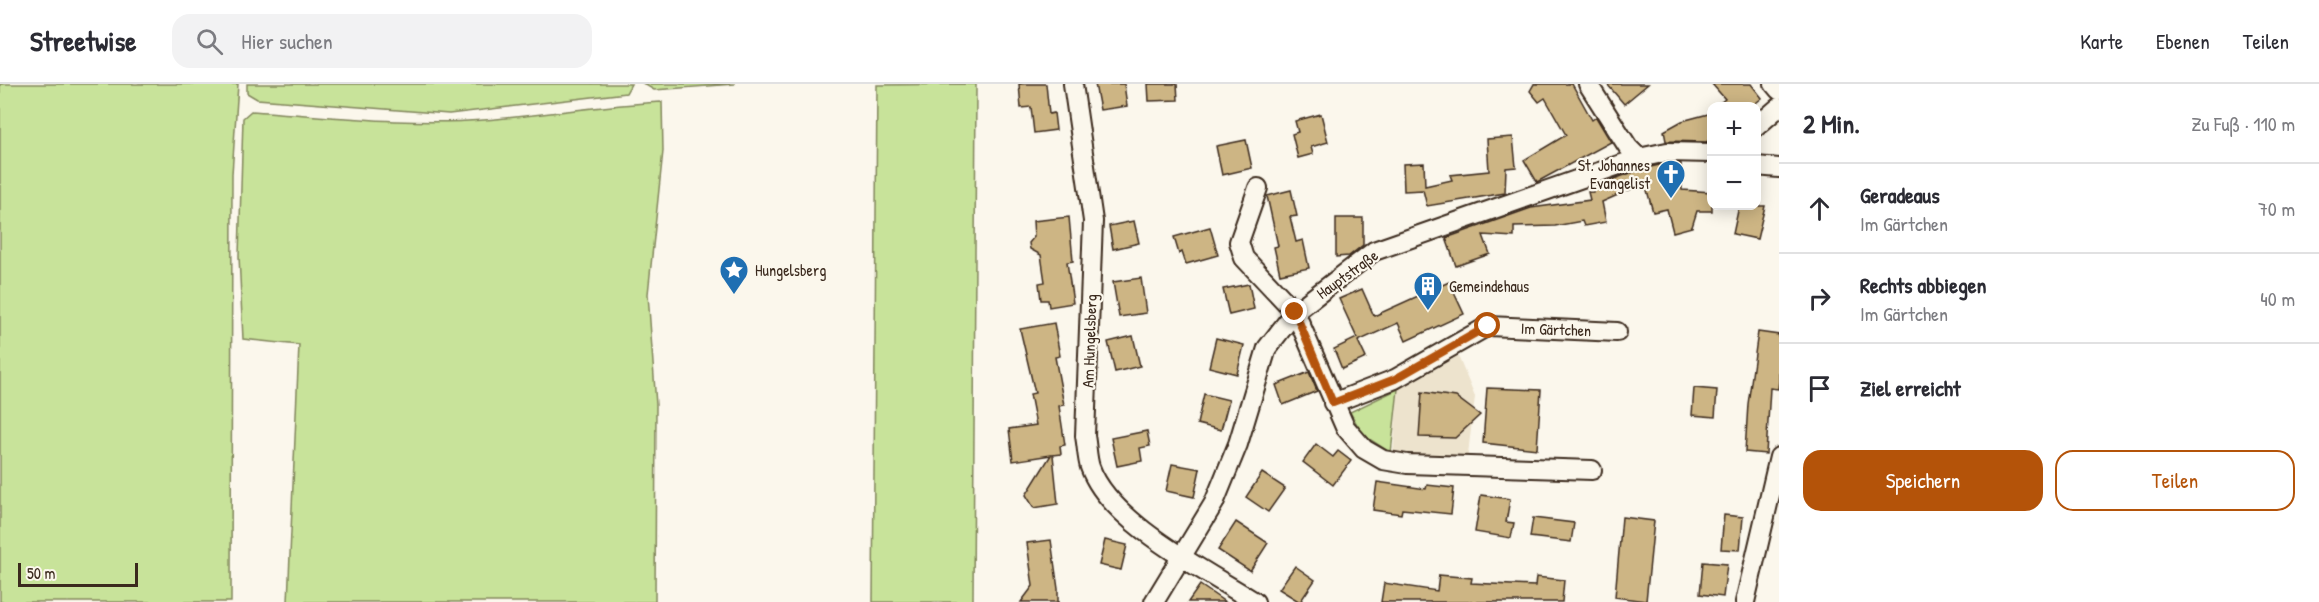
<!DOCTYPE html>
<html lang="de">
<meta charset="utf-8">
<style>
body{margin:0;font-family:"Patrick Hand",sans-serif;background:#f2f2f3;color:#2b2b33}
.controls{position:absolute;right:18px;top:18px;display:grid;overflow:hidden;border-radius:12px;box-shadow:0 3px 15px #0003}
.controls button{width:54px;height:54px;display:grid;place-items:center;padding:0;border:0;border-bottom:2px solid #e1e1e2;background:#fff;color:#2b2b33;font:30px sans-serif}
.scale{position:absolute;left:18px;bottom:15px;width:120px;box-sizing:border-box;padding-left:6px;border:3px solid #3b2a1e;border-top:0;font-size:16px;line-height:21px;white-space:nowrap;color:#3b2a1e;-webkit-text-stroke:4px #fbf7ec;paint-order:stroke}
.stop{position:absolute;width:18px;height:18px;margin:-14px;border:4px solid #b45309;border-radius:50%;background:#fff}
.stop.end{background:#b45309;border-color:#fff;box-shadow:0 2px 6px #0008}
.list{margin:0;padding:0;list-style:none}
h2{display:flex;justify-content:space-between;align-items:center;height:78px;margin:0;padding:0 24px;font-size:26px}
h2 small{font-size:20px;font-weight:400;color:#7c7c81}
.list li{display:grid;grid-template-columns:39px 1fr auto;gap:18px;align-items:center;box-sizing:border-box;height:90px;padding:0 24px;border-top:2px solid #e1e1e2}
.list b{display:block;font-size:22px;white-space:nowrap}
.list p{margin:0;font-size:20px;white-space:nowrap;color:#7c7c81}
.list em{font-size:20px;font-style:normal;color:#7c7c81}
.actions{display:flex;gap:12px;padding:18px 24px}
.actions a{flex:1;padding:14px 0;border:2px solid #b45309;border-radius:18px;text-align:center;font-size:21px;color:#b45309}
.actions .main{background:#b45309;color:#fff}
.icon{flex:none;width:33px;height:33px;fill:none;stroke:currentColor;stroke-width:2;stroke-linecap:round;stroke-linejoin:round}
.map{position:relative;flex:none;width:1779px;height:518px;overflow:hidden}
header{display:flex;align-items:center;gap:36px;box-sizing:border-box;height:84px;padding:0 30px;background:#fff;border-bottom:2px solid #e1e1e2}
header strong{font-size:28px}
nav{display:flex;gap:33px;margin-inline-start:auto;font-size:21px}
.search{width:420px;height:54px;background:#f2f2f3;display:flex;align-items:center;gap:15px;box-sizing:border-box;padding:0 21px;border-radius:18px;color:#7c7c81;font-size:22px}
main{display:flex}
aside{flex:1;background:#fff}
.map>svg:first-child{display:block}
</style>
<header>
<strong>Streetwise</strong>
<div class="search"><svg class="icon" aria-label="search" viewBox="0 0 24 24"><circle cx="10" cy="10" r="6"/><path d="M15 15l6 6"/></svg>Hier suchen</div>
<nav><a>Karte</a><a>Ebenen</a><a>Teilen</a></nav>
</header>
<main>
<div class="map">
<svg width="1779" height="518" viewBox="0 0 1779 518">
<rect width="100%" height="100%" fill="#fbf7ec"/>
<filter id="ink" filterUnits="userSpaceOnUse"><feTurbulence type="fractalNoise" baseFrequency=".0167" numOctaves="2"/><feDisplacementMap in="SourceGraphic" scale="12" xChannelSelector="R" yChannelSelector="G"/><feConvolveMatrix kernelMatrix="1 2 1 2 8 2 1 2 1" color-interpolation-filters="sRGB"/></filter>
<g filter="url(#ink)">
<polygon fill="#ede3cd" points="1458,272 1475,313 1467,378 1393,372 1398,305"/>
<g fill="#c8e39a" stroke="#82865c" stroke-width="1.5">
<polygon points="0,0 238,0 232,90 231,518 0,518"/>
<polygon points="247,0 631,0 626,9 449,30 257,15 247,9"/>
<polygon points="644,0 735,0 654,6"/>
<polygon points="976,0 973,518 873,518 877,1"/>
<path d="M662 18 663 67 648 210 656 321 655 518H288L299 261 243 255 239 172 243 34 251 27C328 32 407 42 484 36 544 31 602 21 662 18Z"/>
<polygon points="1398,305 1391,369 1363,351 1350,328"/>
</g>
<g fill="#cdb584" stroke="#3b2a1e" stroke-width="1.5">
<polygon points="1019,0 1046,0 1049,30 1054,29 1056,46 1034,49 1031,23 1021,24"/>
<polygon points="1095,0 1124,0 1127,22 1100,26"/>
<polygon points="1148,0 1177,0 1178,16 1149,17"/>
<polygon points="1534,0 1572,0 1592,36 1596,33 1611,58 1537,98 1524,76 1566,51 1545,14 1539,18 1530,7"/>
<polygon points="1607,0 1648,0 1624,20"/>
<polygon points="1712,0 1751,0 1762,14 1752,22 1716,22 1725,15"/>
<polygon points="1712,29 1712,54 1706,58 1666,57 1664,47 1682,37"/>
<polygon points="1321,30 1328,58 1311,63 1313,70 1298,74 1292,50 1298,48 1295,37"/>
<polygon points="1513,53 1516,83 1506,84 1505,109 1427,122 1423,106 1404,107 1403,80 1424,79 1425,102 1452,96 1450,91 1489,87 1487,55"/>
<polygon points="1246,56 1252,84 1222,91 1216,62"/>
<polygon points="1668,79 1681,80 1682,106 1712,108 1712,127 1697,127 1692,143 1673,148 1667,125 1653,128 1645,99 1602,118 1606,138 1584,142 1582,137 1555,142 1514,143 1514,153 1483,151 1490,170 1456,182 1446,154 1531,124 1590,116 1588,108 1593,108 1594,102 1642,85"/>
<polygon points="1291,106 1297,132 1290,133 1296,158 1303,156 1309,184 1280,190 1274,163 1278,162 1267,112"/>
<polygon points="1739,122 1765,122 1757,155 1733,150"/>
<polygon points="1069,133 1073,177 1067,178 1073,219 1049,223 1048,216 1041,216 1039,199 1045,198 1041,171 1030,165 1029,159 1034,153 1033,137"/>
<polygon points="1336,134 1363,134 1363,161 1349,172 1336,173"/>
<polygon points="1134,137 1139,159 1113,165 1109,142"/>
<polygon points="1210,143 1218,171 1186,180 1182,168 1179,170 1174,153"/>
<polygon points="1141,194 1146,229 1119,233 1113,198"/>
<polygon points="1449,198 1464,230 1406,257 1398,239 1358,257 1366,274 1342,285 1334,265 1357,254 1339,215 1362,205 1374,232"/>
<polygon points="1249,200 1254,225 1229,231 1223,205"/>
<polygon points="1054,239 1060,272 1055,273 1064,321 1059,322 1065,361 1060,362 1061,370 1053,371 1058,420 1034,424 1026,411 1051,371 1013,377 1009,345 1036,341 1030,310 1035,309 1020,245"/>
<polygon points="1758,248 1779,251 1779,296 1778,305 1770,304 1766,370 1745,368 1748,320"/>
<polygon points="1133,252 1140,282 1115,288 1108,258"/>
<polygon points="1216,254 1244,261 1237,290 1209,283"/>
<polygon points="1309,288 1317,307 1283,321 1276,301"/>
<polygon points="1487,304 1541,306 1537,365 1483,359"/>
<polygon points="1694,304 1717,306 1715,333 1692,331"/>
<polygon points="1422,308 1456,313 1480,331 1455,354 1419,353"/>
<polygon points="1204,310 1229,316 1221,346 1197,340"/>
<polygon points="1147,347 1150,362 1140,364 1142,377 1117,382 1111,354"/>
<polygon points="1316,360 1333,373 1338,367 1351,377 1333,401 1303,378"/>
<polygon points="1172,380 1200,385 1194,413 1166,407"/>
<polygon points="1262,389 1285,404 1268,428 1246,413"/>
<polygon points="1377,398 1426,405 1427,401 1454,404 1451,430 1402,425 1401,430 1373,426"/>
<polygon points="1481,411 1510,415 1506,438 1514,439 1511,454 1475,448"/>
<polygon points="1724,431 1743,433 1740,466 1721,465"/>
<polygon points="1622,433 1654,437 1646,517 1615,513"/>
<polygon points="1533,434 1574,439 1571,458 1530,453"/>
<polygon points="1236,438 1268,459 1250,487 1218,466"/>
<polygon points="1051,456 1058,505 1058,518 1021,518 1033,502 1027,459"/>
<polygon points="1105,456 1127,461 1121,486 1099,481"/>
<polygon points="1703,478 1727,480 1723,513 1700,510"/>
<polygon points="1295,482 1315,496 1300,518 1279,505"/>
<polygon points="1439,491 1472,494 1471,499 1535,502 1536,493 1564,496 1562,518 1381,518 1384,499 1437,507"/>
<polygon points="1200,501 1225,518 1188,518"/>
</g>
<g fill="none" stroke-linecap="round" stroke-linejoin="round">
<g stroke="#3b2a1e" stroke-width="22">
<g id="street">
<path d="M1073 0 1093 137 1085 352C1087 362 1087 374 1090 383 1110 439 1205 486 1255 518"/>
<polyline points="1588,0 1628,63 1639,74"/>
<polyline points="1774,0 1779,6"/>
<polyline points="1756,43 1779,23"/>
<polyline points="1756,82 1779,84"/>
<polyline points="1258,104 1239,158 1244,174 1295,228 1345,343 1364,365 1383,376 1407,380 1592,386"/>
<polyline points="1333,319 1395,295 1488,242 1617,248"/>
<polyline points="1154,518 1214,419 1238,360 1267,264 1295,228 1374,167 1639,74 1667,68 1712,69"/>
<polyline points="1745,518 1779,373"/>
</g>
</g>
<use href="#street" stroke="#fbf7ec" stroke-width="18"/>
</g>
</g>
<g fill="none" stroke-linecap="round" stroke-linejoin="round" filter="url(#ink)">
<polyline stroke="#b45309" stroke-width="8" points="1295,228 1333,319 1395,295 1488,242"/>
</g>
<defs>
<g id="church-pin" transform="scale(1.5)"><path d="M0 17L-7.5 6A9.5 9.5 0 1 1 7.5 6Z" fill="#1f6fb2" stroke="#fbf7ec"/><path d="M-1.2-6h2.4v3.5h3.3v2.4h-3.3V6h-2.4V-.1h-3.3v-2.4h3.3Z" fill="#fff"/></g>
<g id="sight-pin" transform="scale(1.5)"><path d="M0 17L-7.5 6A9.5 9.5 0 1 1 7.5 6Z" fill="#1f6fb2" stroke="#fbf7ec"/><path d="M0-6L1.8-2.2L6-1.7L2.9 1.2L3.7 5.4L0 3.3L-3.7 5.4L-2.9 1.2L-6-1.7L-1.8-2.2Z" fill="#fff"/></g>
<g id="building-pin" transform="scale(1.5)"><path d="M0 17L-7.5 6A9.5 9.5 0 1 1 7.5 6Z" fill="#1f6fb2" stroke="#fbf7ec"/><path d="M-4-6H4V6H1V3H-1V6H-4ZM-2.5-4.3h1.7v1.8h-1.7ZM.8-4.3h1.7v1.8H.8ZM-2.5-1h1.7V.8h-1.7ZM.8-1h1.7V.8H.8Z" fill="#fff"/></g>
</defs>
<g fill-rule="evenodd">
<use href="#church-pin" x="1671" y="90"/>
<use href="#sight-pin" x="734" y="186"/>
<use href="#building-pin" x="1428" y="202"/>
</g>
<g text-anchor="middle" stroke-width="4.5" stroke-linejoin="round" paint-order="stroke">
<g font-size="16" fill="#3b2a1e" stroke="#fbf7ec" text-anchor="start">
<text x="1650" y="87" text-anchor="end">St. Johannes<tspan x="1650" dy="18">Evangelist</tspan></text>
<text x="755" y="192">Hungelsberg</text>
<text x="1449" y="208">Gemeindehaus</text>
</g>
<g font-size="16" fill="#3b2a1e" stroke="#fbf7ec">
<text transform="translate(1347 190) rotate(-36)" y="6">Hauptstraße</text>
<text transform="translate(1556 245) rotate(2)" y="6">Im Gärtchen</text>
<text transform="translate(1089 257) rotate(-88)" y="6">Am Hungelsberg</text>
</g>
</g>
</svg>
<div class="controls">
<button>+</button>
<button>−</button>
</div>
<div class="scale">50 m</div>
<div class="stop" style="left:1488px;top:242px"></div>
<div class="stop end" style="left:1295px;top:228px"></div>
</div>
<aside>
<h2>2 Min.<small>Zu Fuß · 110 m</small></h2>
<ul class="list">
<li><svg class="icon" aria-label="ahead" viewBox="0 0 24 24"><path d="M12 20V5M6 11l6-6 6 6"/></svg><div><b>Geradeaus</b><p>Im Gärtchen</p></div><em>70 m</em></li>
<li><svg class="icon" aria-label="right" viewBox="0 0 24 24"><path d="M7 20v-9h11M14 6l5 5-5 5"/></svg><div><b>Rechts abbiegen</b><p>Im Gärtchen</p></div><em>40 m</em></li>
<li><svg class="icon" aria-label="arrive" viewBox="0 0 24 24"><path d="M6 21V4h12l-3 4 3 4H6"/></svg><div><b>Ziel erreicht</b></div></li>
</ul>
<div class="actions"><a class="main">Speichern</a><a>Teilen</a></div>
</aside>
</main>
